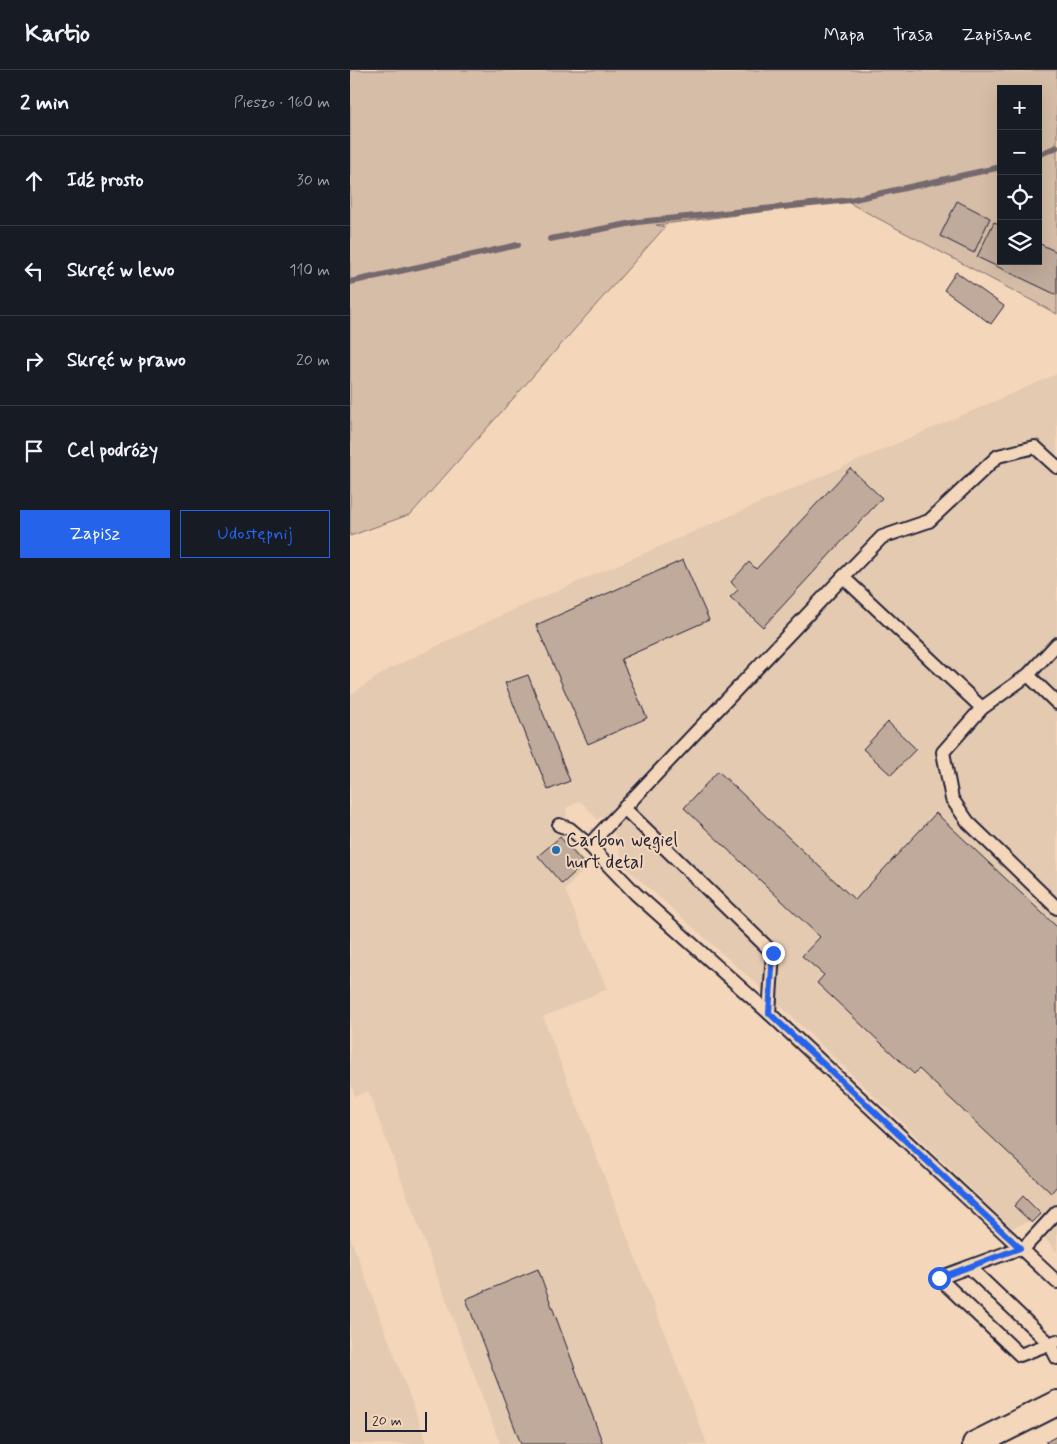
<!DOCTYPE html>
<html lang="pl">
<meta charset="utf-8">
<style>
body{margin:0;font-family:Mynerve,sans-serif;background:#242831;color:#f1f3f6}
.controls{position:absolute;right:15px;top:15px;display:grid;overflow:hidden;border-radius:0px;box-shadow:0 5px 20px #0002}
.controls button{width:45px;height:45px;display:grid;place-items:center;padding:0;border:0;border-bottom:1px solid #363941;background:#171b24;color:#f1f3f6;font:25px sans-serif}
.scale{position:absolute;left:15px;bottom:12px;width:62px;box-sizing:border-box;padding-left:5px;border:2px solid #22223b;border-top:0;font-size:14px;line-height:18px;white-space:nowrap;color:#22223b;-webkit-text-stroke:4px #f4d7ba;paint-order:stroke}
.stop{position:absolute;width:15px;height:15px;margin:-11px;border:4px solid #2563eb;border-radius:50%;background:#fff}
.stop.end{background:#2563eb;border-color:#fff;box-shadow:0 1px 5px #0008}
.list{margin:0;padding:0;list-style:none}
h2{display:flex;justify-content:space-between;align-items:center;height:65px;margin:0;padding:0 20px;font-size:21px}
h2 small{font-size:16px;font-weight:400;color:#9ea1a6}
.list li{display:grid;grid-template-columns:32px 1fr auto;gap:15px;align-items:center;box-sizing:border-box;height:90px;padding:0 20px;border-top:1px solid #363941}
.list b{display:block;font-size:19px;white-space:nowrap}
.list em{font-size:16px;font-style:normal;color:#9ea1a6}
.actions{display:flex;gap:10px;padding:15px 20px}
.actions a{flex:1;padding:11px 0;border:1px solid #2563eb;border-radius:0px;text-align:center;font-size:18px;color:#2563eb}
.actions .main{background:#2563eb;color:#fff}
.icon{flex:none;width:28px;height:28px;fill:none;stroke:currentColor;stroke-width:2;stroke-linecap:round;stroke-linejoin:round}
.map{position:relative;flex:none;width:707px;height:1374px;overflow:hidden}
header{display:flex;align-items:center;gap:30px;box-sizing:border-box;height:70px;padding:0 25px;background:#171b24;border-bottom:1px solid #363941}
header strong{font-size:24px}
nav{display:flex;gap:28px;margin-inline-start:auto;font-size:18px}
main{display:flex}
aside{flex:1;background:#171b24}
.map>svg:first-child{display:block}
</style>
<header>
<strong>Kartio</strong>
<nav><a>Mapa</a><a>Trasa</a><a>Zapisane</a></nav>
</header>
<main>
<aside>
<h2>2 min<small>Pieszo · 160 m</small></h2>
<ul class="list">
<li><svg class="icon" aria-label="ahead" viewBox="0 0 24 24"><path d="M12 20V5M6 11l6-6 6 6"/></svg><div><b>Idź prosto</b></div><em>30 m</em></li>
<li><svg class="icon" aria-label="left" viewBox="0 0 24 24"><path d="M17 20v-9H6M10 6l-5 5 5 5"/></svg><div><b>Skręć w lewo</b></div><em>110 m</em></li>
<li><svg class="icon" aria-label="right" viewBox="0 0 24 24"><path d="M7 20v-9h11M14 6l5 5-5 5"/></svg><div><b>Skręć w prawo</b></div><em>20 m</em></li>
<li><svg class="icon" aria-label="arrive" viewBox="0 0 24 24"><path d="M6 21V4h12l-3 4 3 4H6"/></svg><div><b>Cel podróży</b></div></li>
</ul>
<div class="actions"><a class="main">Zapisz</a><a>Udostępnij</a></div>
</aside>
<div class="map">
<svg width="707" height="1374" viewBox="0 0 707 1374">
<rect width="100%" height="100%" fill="#f4d7ba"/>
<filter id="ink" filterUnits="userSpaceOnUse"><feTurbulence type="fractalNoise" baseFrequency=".02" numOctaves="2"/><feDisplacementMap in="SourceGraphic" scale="10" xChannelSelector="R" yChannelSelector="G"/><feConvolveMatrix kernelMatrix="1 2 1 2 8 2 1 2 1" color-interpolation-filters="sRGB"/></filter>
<g filter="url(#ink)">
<g fill="#e4cab1">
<polygon points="707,304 707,1182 695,1169 705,1157 693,1146 662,1158 420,926 273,795 267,768 251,747 247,749 231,731 216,738 217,745 210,763 238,795 215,820 257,919 193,947 357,1374 150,1374 18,1021 5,1026 0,1011 0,625 39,599 154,544"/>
<polygon points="0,1166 77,1373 74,1374 0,1374"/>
</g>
<path fill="#d6bda7" stroke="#7c7071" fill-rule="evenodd" d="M0 0H707V244L503 135 499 131 306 155 315 157 61 444 0 466ZM651 19H688V191H651Z"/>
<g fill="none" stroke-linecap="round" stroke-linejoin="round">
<g stroke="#75696d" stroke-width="6">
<polyline points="688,85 707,77"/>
<polyline points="200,169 288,152 500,130 651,97"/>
<polyline points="0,212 168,175"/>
</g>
</g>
<g fill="#c0aa9b" stroke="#22223b">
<polygon points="607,131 640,148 624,183 590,166"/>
<polygon points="644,152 651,155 651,191 688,191 688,173 707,182 707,225 627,187"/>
<polygon points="606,202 654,236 641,254 594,220"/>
<polygon points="500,398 532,428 413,557 380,527 388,520 381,512 399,492 406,499"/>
<polygon points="333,490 359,550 271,589 297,648 238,674 186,555"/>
<polygon points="178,605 220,711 198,720 155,613"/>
<polygon points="538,652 566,679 541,705 513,679"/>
<polygon points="368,701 505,830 586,743 707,857 707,1116 701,1123 569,999 564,1004 467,913 474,905 452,886 470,867 334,738"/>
<polygon points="210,767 234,794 212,814 188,786"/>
<polygon points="673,1126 691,1144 682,1153 664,1136"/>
<polygon points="188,1199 253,1374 171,1374 116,1229"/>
<polygon points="707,1366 707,1374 697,1374 696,1372"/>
</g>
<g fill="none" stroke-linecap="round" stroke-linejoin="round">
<g stroke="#22223b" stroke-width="16">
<g id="lane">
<polyline points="493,507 532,467 579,451 648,386 685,377 707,397"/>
<polyline points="707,574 678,605 632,638 593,682 602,729 618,752 707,838"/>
<polyline points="678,605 707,633"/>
<polyline points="274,738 423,883 419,943"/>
<polyline points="209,755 220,759 239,775 286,824 419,943 707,1212"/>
<polyline points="239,775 493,507 632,638"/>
<polyline points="670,1178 589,1208 670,1285 707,1271"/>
<polyline points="673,1179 707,1142"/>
<polyline points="619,1197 700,1274 707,1288"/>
</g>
</g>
<g stroke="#22223b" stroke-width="28">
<polyline id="street" points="625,1374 707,1333"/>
</g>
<use href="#lane" stroke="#f4d7ba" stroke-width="12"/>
<use href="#street" stroke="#f4d7ba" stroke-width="24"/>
</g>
</g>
<g fill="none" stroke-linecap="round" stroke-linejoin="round" filter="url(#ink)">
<polyline stroke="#2563eb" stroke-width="6" points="423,883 419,943 670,1178 589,1208"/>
</g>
<circle fill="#1f6fb2" stroke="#f4d7ba" stroke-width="2" cx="206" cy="780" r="5"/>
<g text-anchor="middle" stroke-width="4" stroke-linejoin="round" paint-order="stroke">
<g font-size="19" fill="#22223b" stroke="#f4d7ba" text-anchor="start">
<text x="216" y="776">Carbon węgiel<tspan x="216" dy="22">hurt detal</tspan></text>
</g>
</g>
</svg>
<div class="controls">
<button>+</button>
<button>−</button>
<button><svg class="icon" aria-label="locate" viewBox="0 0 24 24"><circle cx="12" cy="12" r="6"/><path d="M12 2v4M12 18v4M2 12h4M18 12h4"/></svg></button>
<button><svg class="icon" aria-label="layers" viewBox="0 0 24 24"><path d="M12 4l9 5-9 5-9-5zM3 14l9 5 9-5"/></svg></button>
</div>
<div class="scale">20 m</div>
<div class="stop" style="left:589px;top:1208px"></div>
<div class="stop end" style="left:423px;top:883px"></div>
</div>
</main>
